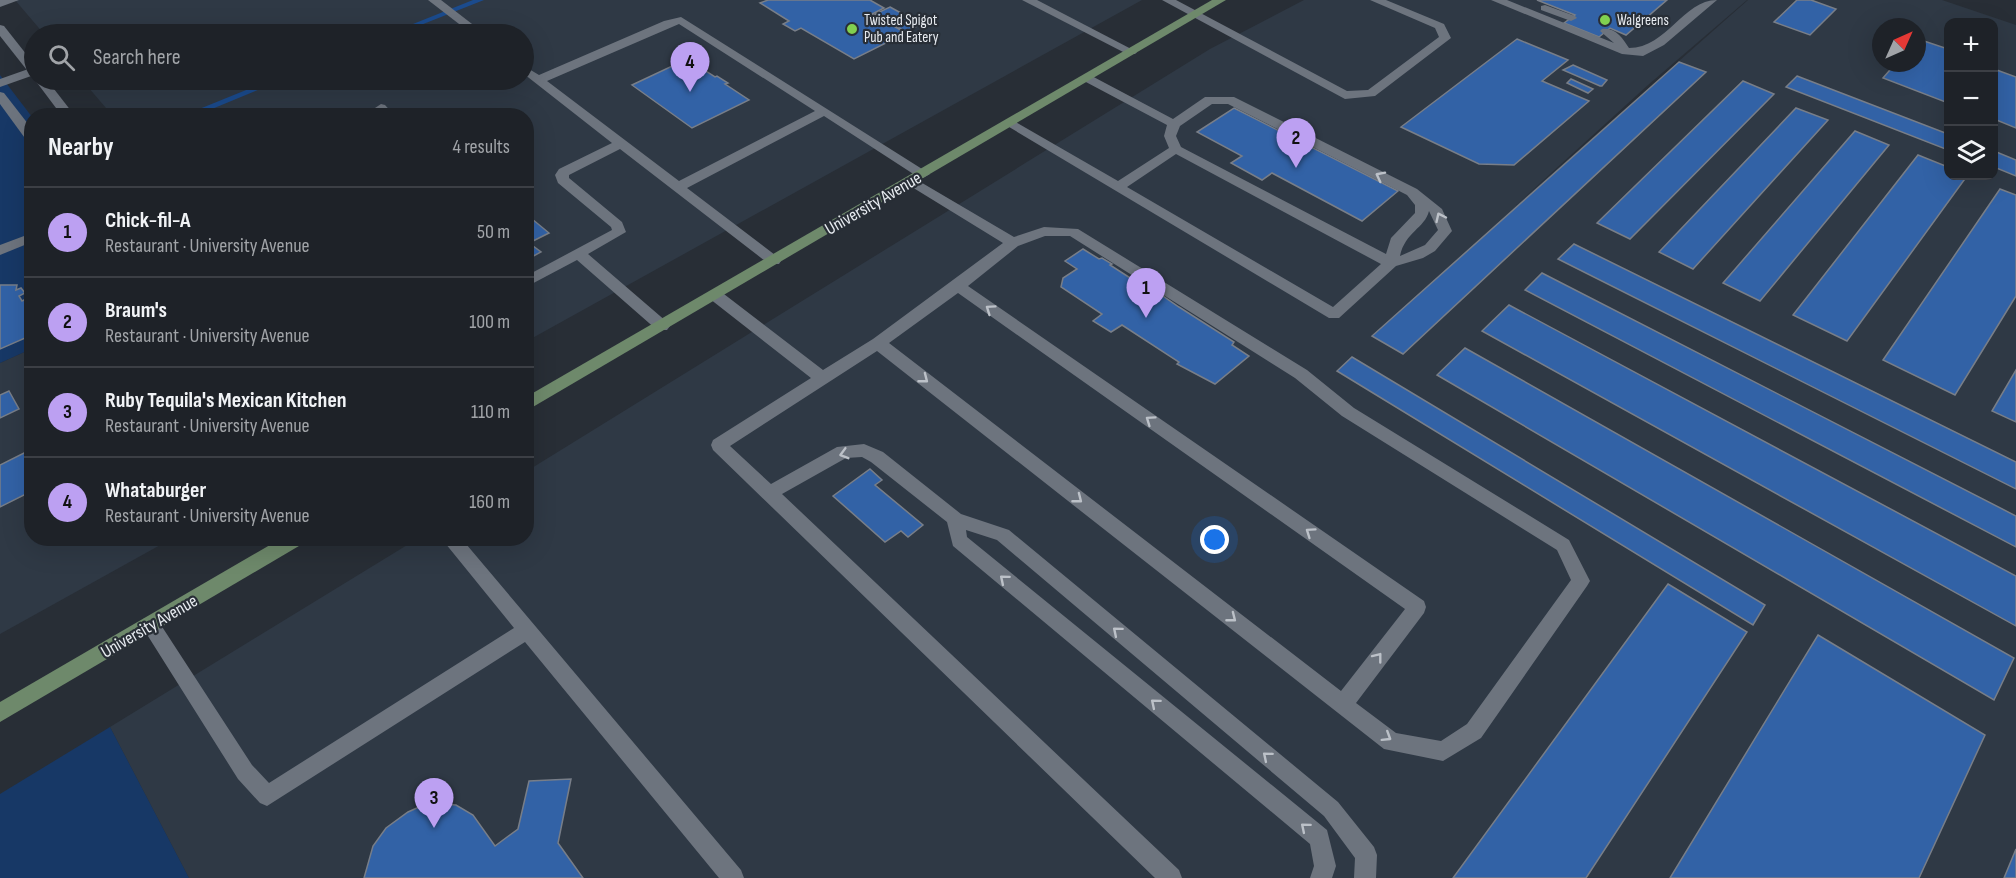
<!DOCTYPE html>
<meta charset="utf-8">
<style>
body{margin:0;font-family:"Sofia Sans Condensed",sans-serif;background:#262a30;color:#f1f3f6}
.controls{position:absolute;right:18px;top:18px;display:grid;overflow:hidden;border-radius:12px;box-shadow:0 6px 24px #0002}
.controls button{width:54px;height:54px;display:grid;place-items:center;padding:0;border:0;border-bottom:2px solid #3c3f45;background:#1e2228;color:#f1f3f6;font:30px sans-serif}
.compass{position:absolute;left:1872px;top:18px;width:54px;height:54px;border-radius:50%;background:#1e2228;box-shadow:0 6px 24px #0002;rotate:45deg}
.you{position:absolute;left:1215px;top:540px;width:21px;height:21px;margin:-15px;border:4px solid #fff;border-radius:50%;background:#1a73e8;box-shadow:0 0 0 9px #1a73e833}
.badge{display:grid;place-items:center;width:39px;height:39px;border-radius:50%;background:#bca0f2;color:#111;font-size:20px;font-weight:700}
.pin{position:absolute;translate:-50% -50px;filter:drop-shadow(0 2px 3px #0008)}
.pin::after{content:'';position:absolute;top:32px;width:21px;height:18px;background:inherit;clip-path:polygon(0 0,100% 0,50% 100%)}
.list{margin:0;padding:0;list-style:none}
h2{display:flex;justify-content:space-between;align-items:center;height:78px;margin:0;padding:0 24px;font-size:26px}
h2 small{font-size:20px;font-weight:400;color:#a1a4a8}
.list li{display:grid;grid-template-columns:39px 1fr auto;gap:18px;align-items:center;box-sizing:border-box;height:90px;padding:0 24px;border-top:2px solid #3c3f45}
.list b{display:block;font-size:22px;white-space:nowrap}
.list p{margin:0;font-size:20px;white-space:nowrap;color:#a1a4a8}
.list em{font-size:20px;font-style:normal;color:#a1a4a8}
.icon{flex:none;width:33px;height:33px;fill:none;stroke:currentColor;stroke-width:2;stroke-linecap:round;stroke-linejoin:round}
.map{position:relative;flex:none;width:2016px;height:878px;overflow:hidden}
.search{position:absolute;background:#1e2228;box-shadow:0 6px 24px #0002;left:24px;top:24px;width:510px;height:66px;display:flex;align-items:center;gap:15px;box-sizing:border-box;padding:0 21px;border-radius:33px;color:#a1a4a8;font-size:22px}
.panel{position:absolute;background:#1e2228;box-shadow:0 6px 24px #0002;left:24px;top:108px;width:510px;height:438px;border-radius:24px}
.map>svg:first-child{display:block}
</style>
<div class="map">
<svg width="2016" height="878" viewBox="0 0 2016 878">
<rect width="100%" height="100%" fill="#282e36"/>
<g fill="#2f3945" fill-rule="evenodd">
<polygon points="15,0 1142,0 527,341 526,116 112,115 82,80 524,80 524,34 44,34"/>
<path d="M1304 0H1747L1648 85 1516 205 1748 0H1942L2016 25V878H189L110 727 417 539 526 538 527 471 1210 49ZM1948 22H1994V176H1948ZM1881 27H1917V63H1881Z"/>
<polygon points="31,349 32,538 171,539 0,634 0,363"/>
</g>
<g fill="#173866">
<polygon points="0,75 32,117 31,349 0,363"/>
<polygon points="110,727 189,878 0,878 0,794"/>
</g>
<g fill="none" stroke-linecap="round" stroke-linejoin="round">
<g fill="#1b4b8d" fill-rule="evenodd">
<polygon points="473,0 484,0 398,34 388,34"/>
<polygon points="271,80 282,80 195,116 182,116"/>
</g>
</g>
<g fill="#3262a6" stroke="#787e88" stroke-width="1.5">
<polygon points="768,0 870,0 884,8 872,14 906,33 854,59 801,28 795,31 783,24 789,21 760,3"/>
<polygon points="1537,0 1667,0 1626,35 1610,28 1599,37 1564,23 1575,15"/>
<polygon points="1797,0 1811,0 1836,9 1810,35 1774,22"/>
<polygon points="890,7 921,24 906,32 875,14"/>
<polygon points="1517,39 1568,60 1542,81 1589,101 1514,165 1479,164 1401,127"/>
<polygon points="1918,39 1948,49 1948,103 1883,78 1896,63 1917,63"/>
<polygon points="687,59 715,77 717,76 728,83 725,84 749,100 692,128 632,85"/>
<polygon points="1679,62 1706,72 1403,354 1372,336"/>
<polygon points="1573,65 1607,80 1602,86 1600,86 1563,70"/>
<polygon points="1994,69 2016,77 2016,128 1994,119"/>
<polygon points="1797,76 1948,134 1948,150 1786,87"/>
<polygon points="1571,79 1593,89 1588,93 1567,83"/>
<polygon points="1743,81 1774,94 1630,239 1597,223"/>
<polygon points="1234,108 1398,191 1362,221 1272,173 1262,180 1231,163 1242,156 1197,132"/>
<polygon points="1796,108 1828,120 1693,269 1659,252"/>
<polygon points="1855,131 1889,145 1760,301 1723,283"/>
<polygon points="1994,151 2016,160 2016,176 1994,167"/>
<polygon points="1918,155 1948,167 1948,176 1967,176 1847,341 1793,315"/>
<polygon points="2000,189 2016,195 2016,296 1955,395 1883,360"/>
<polygon points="526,214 549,233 529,243 541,252 526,260"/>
<polygon points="1574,244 2016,462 2016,489 1558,259"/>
<polygon points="1083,249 1099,259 1102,258 1112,264 1110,265 1155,294 1157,292 1179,307 1234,342 1232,345 1249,356 1215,384 1177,364 1179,362 1122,325 1111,332 1093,321 1102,314 1061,287 1063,278 1077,269 1065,261"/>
<polygon points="1542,273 2016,516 2016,547 1525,290"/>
<polygon points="0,285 17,285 16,290 21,288 25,293 19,296 22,301 30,297 32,300 32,335 0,349"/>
<polygon points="1509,305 2016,576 2016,626 1482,331"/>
<polygon points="1465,348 2014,658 1994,700 1437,375"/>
<polygon points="1352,357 1765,605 1753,625 1337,371"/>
<polygon points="2016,370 2016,422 1992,411"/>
<polygon points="9,391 19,409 0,418 0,395"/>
<polygon points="32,449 32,491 0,507 0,465"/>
<polygon points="870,469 882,480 875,485 923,525 908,537 901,531 885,542 833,496"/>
<polygon points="1668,584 1747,632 1586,878 1453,878"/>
<polygon points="1818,635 1985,735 1919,878 1670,878"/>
<polygon points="571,779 558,843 583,878 364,878 373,846 386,828 408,812 428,803 456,805 473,815 495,846 518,829 529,781"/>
<polygon points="2016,849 2016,878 2004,878"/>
</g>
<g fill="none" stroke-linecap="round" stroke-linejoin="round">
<g fill="#6d747e" fill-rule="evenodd">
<polygon points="0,0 19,0 0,7"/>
<polygon points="428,0 441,0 485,34 472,34"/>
<polygon points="1022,0 1037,0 1137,52 1135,54 1127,54"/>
<polygon points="1162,0 1176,0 1347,91 1368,90 1439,37 1435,28 1370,0 1386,0 1444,24 1451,38 1375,96 1345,99"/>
<path d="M1491 0H1507L1614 43 1600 31 1602 29C1616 27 1622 38 1629 48 1667 48 1683 0 1717 0L1664 45 1643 56 1622 54Z"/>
<polygon points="1545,5 1575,16 1577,18 1571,21 1541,10 1541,6"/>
<path d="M681 17 930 174 923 178 918 177 824 116 687 188 779 258 781 261 779 264H769L620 149 569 175V178L622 222 626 232 588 254 667 322 670 326 667 330H657L577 260 526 287V276L612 230 611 227 558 183 555 175 559 169 612 143 524 74V66L539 75 664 21ZM679 24 815 111 679 181 547 81Z"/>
<polygon points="34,67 34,75 0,87 0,79"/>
<path d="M1088 74 1173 119 1205 97H1234L1417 189 1442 209 1452 231 1435 251 1423 258 1396 266 1339 318H1329L1004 124 1006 121H1014L1118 181 1169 148 1164 136 1167 125 1084 81 1082 78ZM1212 104H1228L1407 195 1415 205V213L1391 238 1386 254 1181 147 1176 136 1180 126ZM1176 154 1381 264 1333 307 1127 187ZM1429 211 1438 230 1425 245 1400 256C1405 232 1425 228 1429 211Z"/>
<polygon points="0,92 4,93 32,129 32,142 27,141 0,104"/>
<polygon points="381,104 385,105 395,116 381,116 375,108"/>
<path d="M912 177 1014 237 1044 227 1078 229 1307 370 1354 408 1569 540 1590 581 1587 586 1481 738 1443 761 1384 749 877 351 730 446 771 484 837 447 864 444 883 452 961 514 1009 530 1338 802 1374 847 1377 855 1376 878H1354L1355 858 1324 816 997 540 966 530 967 537 1327 830 1336 866 1332 878H1310L1314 866 1310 844 953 546 947 522 871 462 862 457 846 458 782 494 1179 870 1182 878H1155L713 450 711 445 713 440 811 378 710 299 708 295 710 291H720L823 370 873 339 1003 243 907 184 905 181 907 178ZM1045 236H1070L1295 378 1342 416 1557 550 1571 580 1467 724 1441 741 1396 733 1356 703 1424 613 1426 607 1424 601 968 286 1018 246ZM958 293 1405 609 1341 691 889 343Z"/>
<polygon points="32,233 32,242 0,255 0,245"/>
<polygon points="441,538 461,538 741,870 744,878 719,878 525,642 267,806 260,803 238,779 141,625 143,619 150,617 157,619 252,765 269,783 514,628"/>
</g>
<g fill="#6d747e" fill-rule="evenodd">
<polygon points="0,25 4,26 34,64 34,74 30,74 0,36"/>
<polygon points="35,80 47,80 75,116 62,116"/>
</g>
<g fill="#6e896b" fill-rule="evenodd">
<polygon points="1212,0 1226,0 526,411 526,397"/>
<polygon points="282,538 307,538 304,543 0,722 0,702"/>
</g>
</g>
<defs><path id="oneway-chevron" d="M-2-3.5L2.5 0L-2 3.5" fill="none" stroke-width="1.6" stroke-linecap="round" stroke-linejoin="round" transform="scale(1.5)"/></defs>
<g stroke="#bcc1c8">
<use href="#oneway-chevron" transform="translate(1380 176) rotate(-153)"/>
<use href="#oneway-chevron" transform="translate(1440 217) rotate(-115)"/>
<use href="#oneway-chevron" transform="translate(990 309) rotate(-145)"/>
<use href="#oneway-chevron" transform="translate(924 379) rotate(38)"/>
<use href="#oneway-chevron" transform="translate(1150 420) rotate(-145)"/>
<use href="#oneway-chevron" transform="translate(844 454) rotate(164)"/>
<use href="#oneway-chevron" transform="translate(1078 499) rotate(38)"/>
<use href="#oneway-chevron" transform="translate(1310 532) rotate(-145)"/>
<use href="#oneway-chevron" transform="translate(1004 579) rotate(-140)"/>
<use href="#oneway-chevron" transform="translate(1232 618) rotate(38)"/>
<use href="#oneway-chevron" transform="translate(1117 631) rotate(-140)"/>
<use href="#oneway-chevron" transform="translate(1378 657) rotate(-52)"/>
<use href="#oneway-chevron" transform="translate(1155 703) rotate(-140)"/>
<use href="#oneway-chevron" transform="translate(1387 737) rotate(32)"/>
<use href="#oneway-chevron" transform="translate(1267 756) rotate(-140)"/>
<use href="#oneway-chevron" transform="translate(1305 827) rotate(-140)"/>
</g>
<g fill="#81d050" stroke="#282e36" stroke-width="2">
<circle cx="1605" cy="20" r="6"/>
<circle cx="852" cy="29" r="6"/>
</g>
<g text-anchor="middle" stroke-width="4.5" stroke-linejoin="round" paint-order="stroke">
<g font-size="15" fill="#e7ebf0" stroke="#282e36" text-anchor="start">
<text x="864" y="25">Twisted Spigot<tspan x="864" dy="17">Pub and Eatery</tspan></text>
<text x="1617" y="25">Walgreens</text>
</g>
<g font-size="18" fill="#e7ebf0" stroke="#282e36">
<text transform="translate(873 203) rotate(-30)" y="6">University Avenue</text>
<text transform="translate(149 626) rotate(-30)" y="6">University Avenue</text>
</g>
</g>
</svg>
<div class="controls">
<button>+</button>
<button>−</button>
<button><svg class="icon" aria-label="layers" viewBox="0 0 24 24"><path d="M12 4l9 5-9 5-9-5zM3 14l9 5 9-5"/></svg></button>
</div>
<svg class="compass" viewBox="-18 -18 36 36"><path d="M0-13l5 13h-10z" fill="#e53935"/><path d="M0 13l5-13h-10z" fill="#a1a4a8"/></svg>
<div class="you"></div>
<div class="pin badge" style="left:1146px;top:318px">1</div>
<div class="pin badge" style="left:1296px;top:168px">2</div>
<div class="pin badge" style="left:434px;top:828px">3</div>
<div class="pin badge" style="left:690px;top:92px">4</div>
<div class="search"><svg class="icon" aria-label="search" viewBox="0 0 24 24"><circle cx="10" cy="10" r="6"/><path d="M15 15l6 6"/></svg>Search here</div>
<section class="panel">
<h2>Nearby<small>4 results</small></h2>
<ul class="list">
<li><span class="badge">1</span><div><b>Chick-fil-A</b><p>Restaurant · University Avenue</p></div><em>50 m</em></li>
<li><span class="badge">2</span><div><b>Braum's</b><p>Restaurant · University Avenue</p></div><em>100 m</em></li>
<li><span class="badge">3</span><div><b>Ruby Tequila's Mexican Kitchen</b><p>Restaurant · University Avenue</p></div><em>110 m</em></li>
<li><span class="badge">4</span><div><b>Whataburger</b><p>Restaurant · University Avenue</p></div><em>160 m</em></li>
</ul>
</section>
</div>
